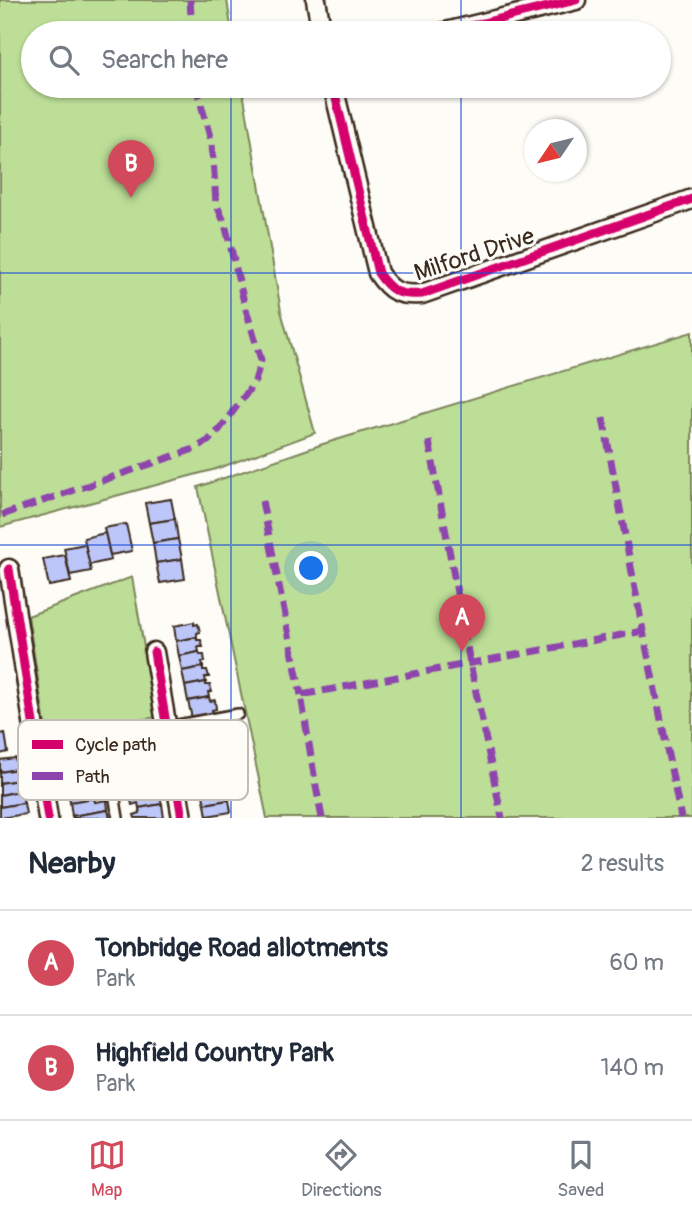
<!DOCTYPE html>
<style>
body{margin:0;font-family:Pangolin,sans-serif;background:#f6f6f7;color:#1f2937}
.compass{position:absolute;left:524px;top:119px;width:63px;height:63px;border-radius:50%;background:#fff;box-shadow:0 2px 5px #0004;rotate:235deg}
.you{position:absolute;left:312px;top:569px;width:24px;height:24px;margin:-18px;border:5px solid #fff;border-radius:50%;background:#1a73e8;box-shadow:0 0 0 10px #1a73e833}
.badge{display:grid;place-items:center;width:46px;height:46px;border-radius:50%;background:#d1495b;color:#fff;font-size:23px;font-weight:700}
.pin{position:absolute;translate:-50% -58px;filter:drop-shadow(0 2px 4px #0008)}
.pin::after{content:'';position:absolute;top:37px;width:24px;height:21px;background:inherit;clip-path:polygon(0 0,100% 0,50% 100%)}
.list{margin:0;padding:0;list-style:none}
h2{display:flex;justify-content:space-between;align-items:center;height:91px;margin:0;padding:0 28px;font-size:30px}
h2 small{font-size:23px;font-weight:400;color:#747a83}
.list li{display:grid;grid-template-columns:46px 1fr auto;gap:21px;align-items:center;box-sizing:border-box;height:105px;padding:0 28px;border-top:2px solid #e0e1e3}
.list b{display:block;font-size:26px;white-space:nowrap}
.list p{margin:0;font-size:23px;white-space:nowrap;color:#747a83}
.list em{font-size:23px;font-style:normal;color:#747a83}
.icon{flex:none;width:38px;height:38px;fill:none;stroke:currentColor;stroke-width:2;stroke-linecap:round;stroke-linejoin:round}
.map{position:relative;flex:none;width:692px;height:818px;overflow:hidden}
.search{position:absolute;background:#fff;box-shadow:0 2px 5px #0004;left:21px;right:21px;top:21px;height:77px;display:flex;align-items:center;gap:18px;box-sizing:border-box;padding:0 24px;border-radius:38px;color:#747a83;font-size:26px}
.sheet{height:301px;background:#fff}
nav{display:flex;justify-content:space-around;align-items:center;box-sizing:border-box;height:98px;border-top:2px solid #e0e1e3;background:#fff;font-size:19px;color:#747a83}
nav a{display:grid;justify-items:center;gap:4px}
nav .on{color:#d1495b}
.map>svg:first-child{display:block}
</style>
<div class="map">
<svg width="692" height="818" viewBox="0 0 692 818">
<rect width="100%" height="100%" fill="#fdfcf7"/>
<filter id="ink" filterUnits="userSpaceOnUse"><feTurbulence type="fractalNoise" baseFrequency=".0143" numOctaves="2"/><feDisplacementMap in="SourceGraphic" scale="14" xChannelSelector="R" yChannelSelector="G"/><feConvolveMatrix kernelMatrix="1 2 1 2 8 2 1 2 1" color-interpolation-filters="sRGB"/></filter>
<g filter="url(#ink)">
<g fill="#bcde97" stroke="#7c845a" stroke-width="2">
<polygon points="0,0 227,0 232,33 33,33 33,86 242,86 281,311 315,433 216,469 0,527"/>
<polygon points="692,332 692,818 267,818 198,487 323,444"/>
<polygon points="132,577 156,717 47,737 28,616"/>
</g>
<g fill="#bcc6f8" stroke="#3b2a1e" stroke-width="2">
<polygon points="171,499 175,519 149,523 145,503"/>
<polygon points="175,519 178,539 153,543 149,523"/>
<polygon points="126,524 132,551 110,555 104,528"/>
<polygon points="105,533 111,560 89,565 84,538"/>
<polygon points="178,539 182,559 156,563 153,543"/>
<polygon points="85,544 91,571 70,575 64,548"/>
<polygon points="65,555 71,582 49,586 43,559"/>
<polygon points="182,559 185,579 160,583 156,563"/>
<polygon points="194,622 194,625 198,624 200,632 197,633 197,637 176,641 174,626"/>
<polygon points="197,637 197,640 201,640 203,647 198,647 199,652 179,656 176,641"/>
<polygon points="199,652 200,655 204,655 205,662 202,662 203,667 182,671 179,656"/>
<polygon points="203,667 203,670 207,670 209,677 205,677 206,682 185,686 182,671"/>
<polygon points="206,682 206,685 210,685 212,692 208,692 209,697 188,701 185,686"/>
<polygon points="209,697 210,701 215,700 216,709 212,710 213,714 192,718 188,701"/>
<polygon points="5,733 8,752 0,754 0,734"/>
<polygon points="15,758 17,769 0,772 0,760"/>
<polygon points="17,769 19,780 0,783 0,772"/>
<polygon points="19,780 21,791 0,795 0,783"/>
<polygon points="104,783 106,793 94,794 94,798 70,802 68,789"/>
<polygon points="227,786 229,800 205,804 202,791"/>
<polygon points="158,790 162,804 139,808 138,803 132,805 130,796"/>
<polygon points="21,791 24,803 0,807 0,795"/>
<polygon points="94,798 95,802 107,800 108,810 72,816 70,802"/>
<polygon points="229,800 231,812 207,816 205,804"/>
<polygon points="24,803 26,814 0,818 0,807"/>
<polygon points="162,804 164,818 135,818 134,815 140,813 139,808"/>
<polygon points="108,810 110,818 73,818 72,816"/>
</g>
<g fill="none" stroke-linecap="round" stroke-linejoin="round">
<g stroke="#3b2a1e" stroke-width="14">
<g id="lane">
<polyline points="167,727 238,714"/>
<polyline points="105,737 118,818"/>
</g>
</g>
<g stroke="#3b2a1e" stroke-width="23">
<g id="street">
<polyline points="316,0 322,33"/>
<polyline points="442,33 576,0"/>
<path d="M333 86 378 273C390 291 399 296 422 294L692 199"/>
<polyline points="9,569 48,818"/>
<polyline points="154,652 182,818"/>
</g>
</g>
<use href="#lane" stroke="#fdfcf7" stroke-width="9"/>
<use href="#street" stroke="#fdfcf7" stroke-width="18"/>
<g stroke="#8e44ad" stroke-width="7" stroke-dasharray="14 7" stroke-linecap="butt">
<polyline points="190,0 192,33"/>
<polyline points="603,418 643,631 681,818"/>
<polyline points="429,441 470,663 502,818"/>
<polyline points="262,501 301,695"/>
<polyline points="2,515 194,449 208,441 219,430 246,394 255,381 261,360 245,306 225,224 216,203 212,144 196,86"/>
<polyline points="322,818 315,781 301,695 643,631"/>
</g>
<g stroke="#fdfcf7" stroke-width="13">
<g id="cycleway">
<polyline points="442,33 576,0"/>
<path d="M333 86 378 273C390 291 399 296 422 294L692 199"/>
<polyline points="9,569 48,818"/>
<polyline points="154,652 182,818"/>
</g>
</g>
<use href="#cycleway" stroke="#d6006c" stroke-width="9"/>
</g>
</g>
<path fill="none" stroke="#1d4ed8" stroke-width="2" stroke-opacity="0.55" d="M231 0V33M461 0V33M231 86V818M461 86V818M0 273H692M0 545H692"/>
<g text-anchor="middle" stroke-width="6" stroke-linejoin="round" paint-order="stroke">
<g font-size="24" fill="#3b2a1e" stroke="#fdfcf7">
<text transform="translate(474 254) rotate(-18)" y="8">Milford Drive</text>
</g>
</g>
<rect x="18" y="720" width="230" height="80" rx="10" fill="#fdfcf7" stroke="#c3bdb6" stroke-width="2"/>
<rect x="32" y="740" width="31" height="9" fill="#d6006c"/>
<rect x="32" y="772" width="31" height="8" fill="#8e44ad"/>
<g font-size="19" fill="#3b2a1e">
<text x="75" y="751">Cycle path</text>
<text x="75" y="783">Path</text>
</g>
</svg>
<svg class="compass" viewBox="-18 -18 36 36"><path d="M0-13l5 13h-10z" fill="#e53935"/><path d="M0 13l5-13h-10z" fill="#747a83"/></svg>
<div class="you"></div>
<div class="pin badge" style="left:462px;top:652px">A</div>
<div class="pin badge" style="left:131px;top:198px">B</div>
<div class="search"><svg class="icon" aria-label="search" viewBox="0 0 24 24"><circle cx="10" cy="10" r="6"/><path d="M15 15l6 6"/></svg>Search here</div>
</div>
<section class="sheet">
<h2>Nearby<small>2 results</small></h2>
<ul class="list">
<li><span class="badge">A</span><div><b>Tonbridge Road allotments</b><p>Park</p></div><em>60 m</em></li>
<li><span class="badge">B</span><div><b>Highfield Country Park</b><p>Park</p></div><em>140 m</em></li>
</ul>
</section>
<nav>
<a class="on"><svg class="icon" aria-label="map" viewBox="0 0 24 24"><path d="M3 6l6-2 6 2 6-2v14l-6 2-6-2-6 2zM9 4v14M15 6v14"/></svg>Map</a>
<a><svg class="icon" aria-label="directions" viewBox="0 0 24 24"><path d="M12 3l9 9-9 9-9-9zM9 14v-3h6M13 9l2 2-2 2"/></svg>Directions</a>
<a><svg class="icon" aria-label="saved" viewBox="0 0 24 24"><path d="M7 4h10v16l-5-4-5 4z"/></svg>Saved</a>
</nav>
